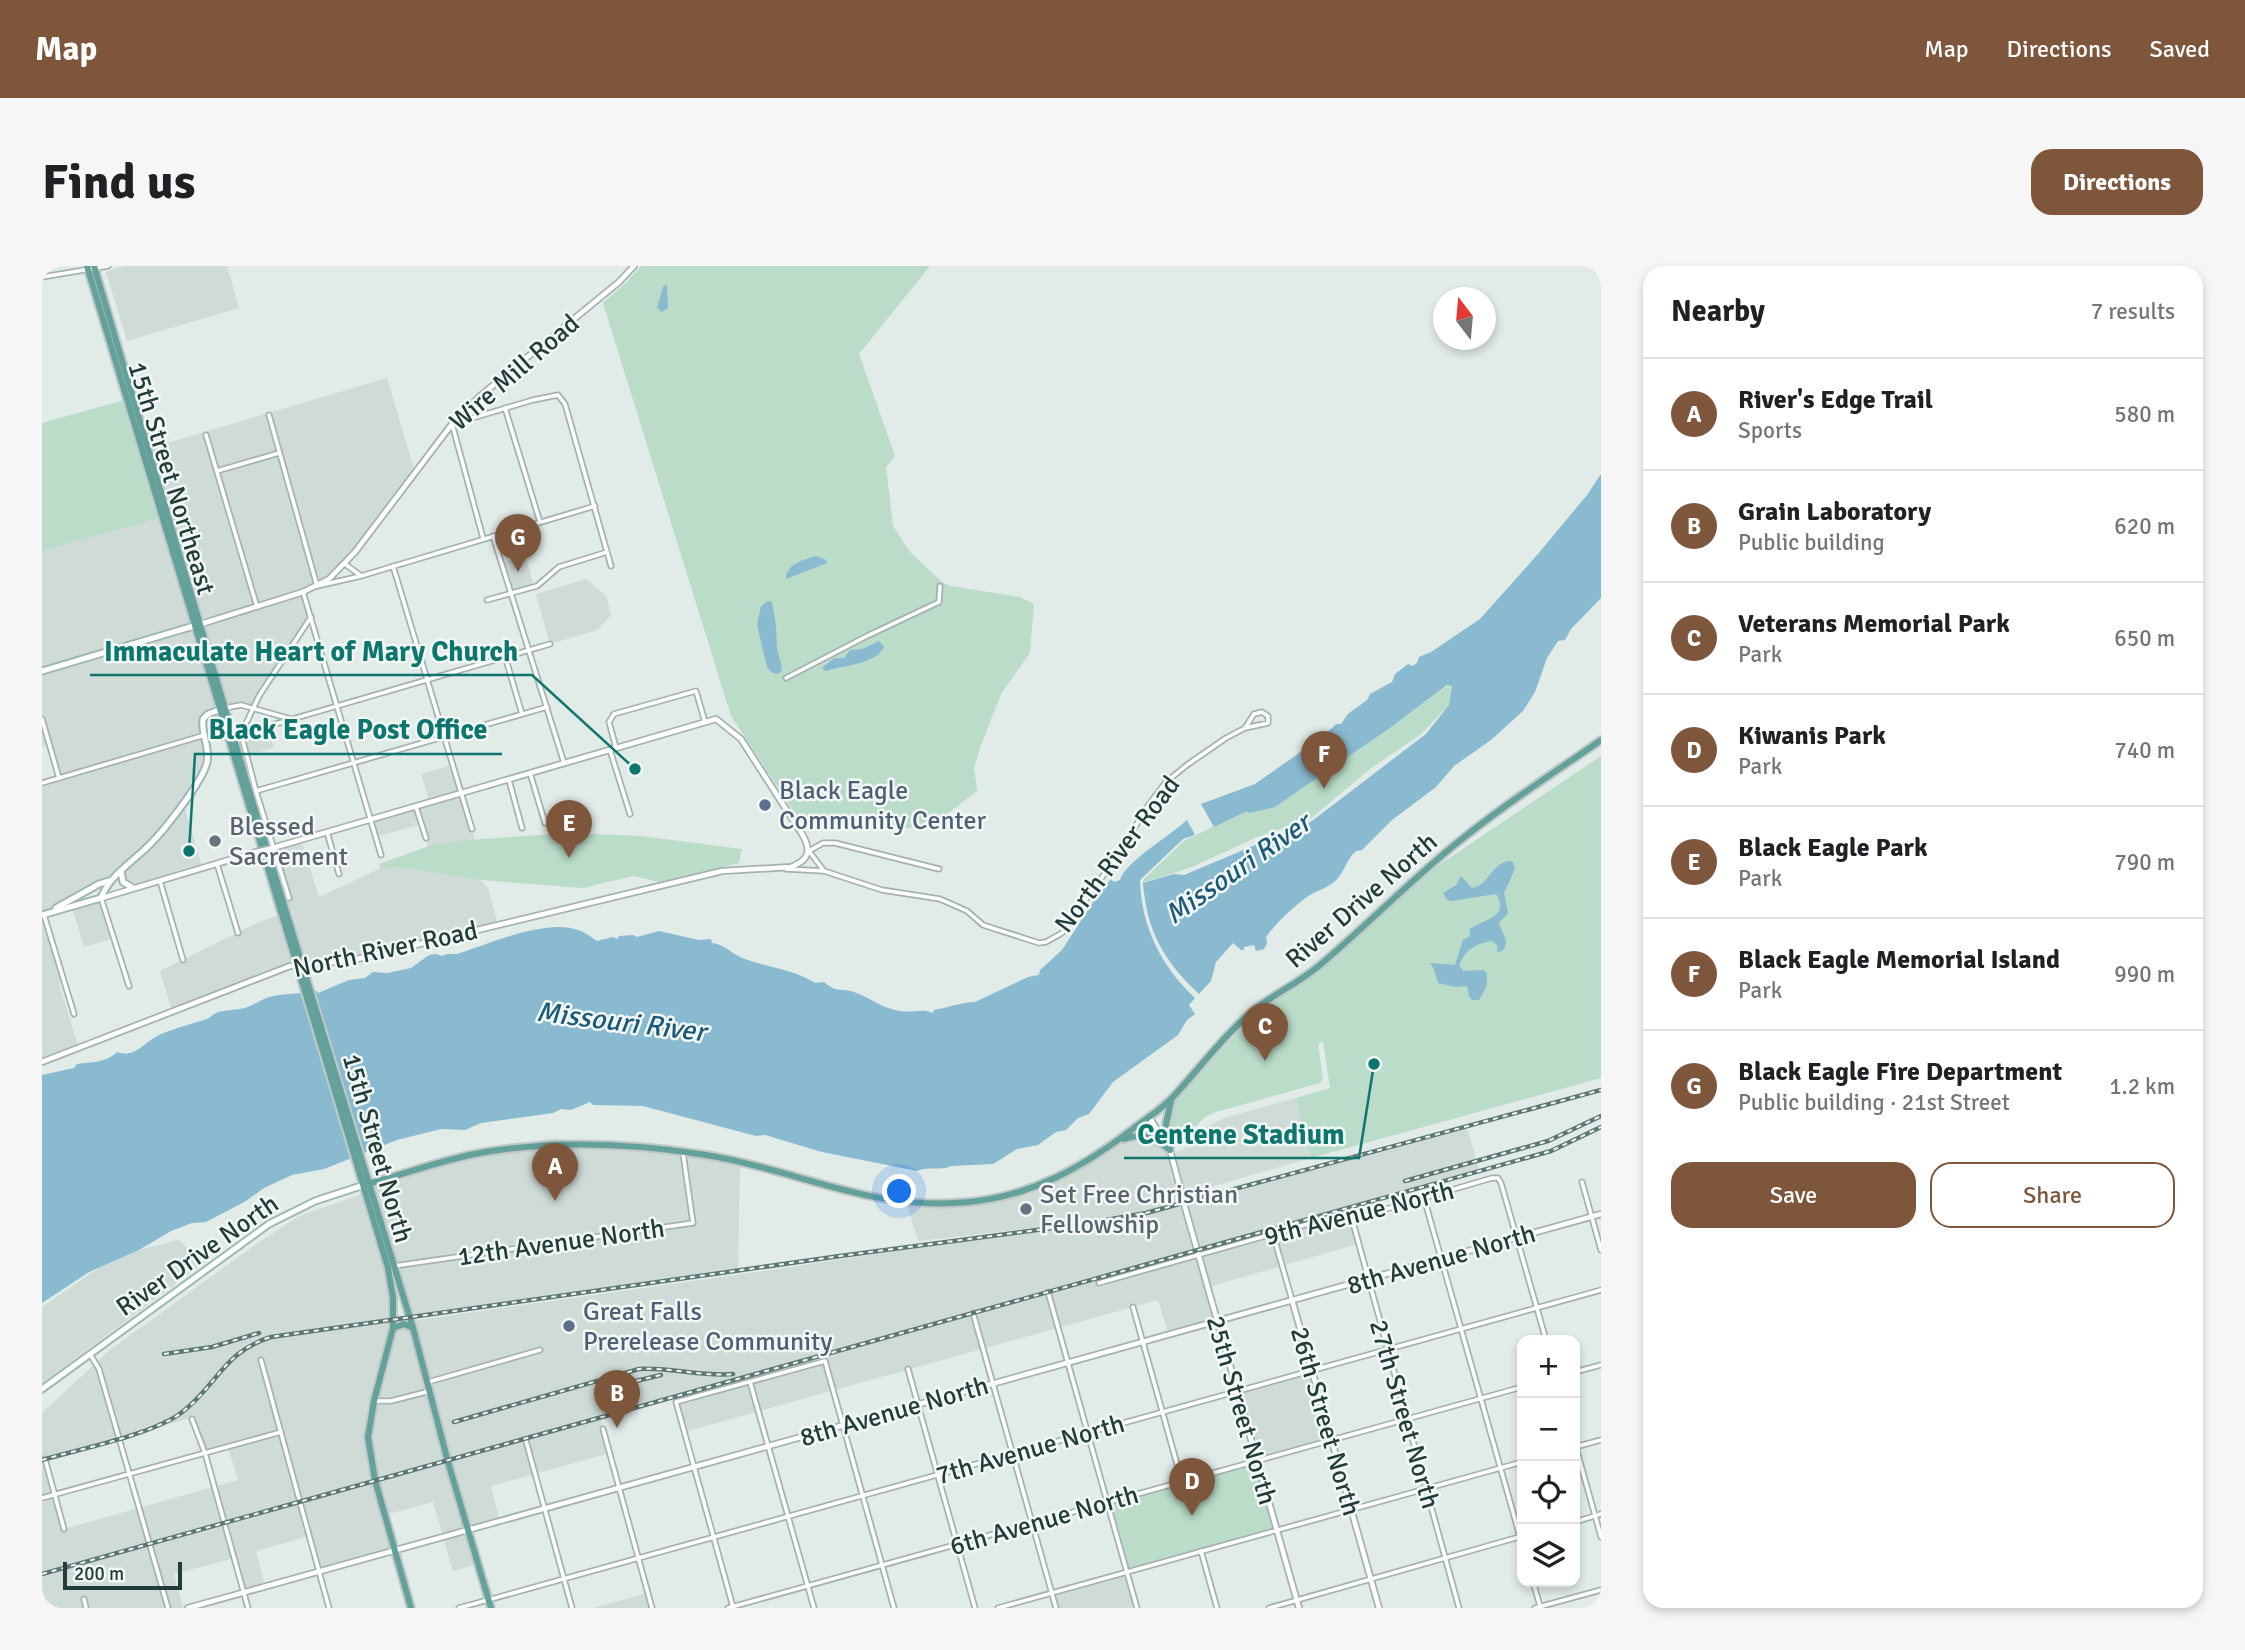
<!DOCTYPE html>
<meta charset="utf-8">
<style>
body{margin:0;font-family:Signika,sans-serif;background:#f6f6f6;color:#202124}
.controls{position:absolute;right:21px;bottom:21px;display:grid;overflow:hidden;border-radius:14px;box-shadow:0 4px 10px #0003}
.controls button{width:63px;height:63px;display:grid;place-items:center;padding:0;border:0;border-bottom:2px solid #e0e0e0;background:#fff;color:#202124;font:35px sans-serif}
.compass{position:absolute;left:1391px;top:21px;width:63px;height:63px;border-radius:50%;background:#fff;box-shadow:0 4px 10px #0003;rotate:344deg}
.scale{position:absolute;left:21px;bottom:18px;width:119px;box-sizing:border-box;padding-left:7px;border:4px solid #213c39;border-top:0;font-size:19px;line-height:24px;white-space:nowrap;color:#213c39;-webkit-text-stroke:5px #f1f8f6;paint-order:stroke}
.you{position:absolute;left:858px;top:926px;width:24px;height:24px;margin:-18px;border:5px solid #fff;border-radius:50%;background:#1a73e8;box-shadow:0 0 0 10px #1a73e833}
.badge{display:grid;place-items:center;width:46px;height:46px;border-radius:50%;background:#7e563c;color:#fff;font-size:23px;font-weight:700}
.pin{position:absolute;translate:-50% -58px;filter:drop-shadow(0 2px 4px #0008)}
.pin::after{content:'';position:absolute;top:37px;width:24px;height:21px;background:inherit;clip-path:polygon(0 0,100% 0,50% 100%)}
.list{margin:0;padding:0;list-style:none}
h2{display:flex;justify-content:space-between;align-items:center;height:91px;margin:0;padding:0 28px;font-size:30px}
h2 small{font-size:23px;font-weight:400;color:#757577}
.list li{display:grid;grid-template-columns:46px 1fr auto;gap:21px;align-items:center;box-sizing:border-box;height:112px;padding:0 28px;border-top:2px solid #e0e0e0}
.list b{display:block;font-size:26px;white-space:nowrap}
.list p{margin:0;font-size:23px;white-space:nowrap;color:#757577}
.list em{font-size:23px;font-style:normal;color:#757577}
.actions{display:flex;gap:14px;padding:21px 28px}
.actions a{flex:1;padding:16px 0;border:2px solid #7e563c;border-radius:21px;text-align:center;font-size:24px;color:#7e563c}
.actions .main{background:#7e563c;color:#fff}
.icon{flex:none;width:38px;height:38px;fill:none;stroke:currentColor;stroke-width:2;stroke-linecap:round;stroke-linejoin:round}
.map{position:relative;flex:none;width:1559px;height:1342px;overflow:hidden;border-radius:21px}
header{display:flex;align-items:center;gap:42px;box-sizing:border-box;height:98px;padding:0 35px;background:#7e563c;color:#fff}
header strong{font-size:33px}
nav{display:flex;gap:38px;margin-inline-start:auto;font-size:24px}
.intro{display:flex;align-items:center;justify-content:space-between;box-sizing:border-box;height:168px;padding:0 42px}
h1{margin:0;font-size:49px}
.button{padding:18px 32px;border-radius:21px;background:#7e563c;color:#fff;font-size:24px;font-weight:700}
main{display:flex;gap:42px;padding:0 42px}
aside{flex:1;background:#fff;border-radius:21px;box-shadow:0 4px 10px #0003}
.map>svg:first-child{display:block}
</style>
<header>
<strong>Map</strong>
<nav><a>Map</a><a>Directions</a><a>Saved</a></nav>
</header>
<div class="intro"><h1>Find us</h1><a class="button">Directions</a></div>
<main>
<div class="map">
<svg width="1559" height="1342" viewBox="0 0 1559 1342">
<rect width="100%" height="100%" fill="#e1ebe8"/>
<g fill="#cfdbd7" fill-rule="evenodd">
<polygon points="83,0 185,0 197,42 85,75 64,6"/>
<polygon points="345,112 373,206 303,298 287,313 261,326 269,351 211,441 199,439 183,442 108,182"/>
<polygon points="121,251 178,443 162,450 164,500 141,536 160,601 91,622 85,615 82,604 67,615 2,648 22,715 17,717 36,780 0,794 0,517 17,513 7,479 0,481 0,285"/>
<polygon points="484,290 492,321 469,327 459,297"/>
<polygon points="544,313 564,330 569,349 555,364 508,378 494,328"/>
<polygon points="225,460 232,482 203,490 199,468"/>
<polygon points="411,499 433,574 386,581 379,558 334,571 329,553 388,536 379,508"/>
<polygon points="259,573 277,631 339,602 356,601 438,614 446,622 456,660 311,694 264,698 250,645 244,639 227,583"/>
<polygon points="59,632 72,672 42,681 30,641"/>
<polygon points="239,648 255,699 130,745 118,705 215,657"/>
<polygon points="1254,832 1269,892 1144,928 1133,887 1142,883 1160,863 1182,852"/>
<path d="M1425 861 1437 904 1156 985V988L1306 944 1316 978 1166 1021 1175 1055 1127 1069 1116 1034 642 1166 632 1131 558 1151 568 1187 449 1220 458 1255 427 1263 437 1298 411 1305 391 1236 343 1249 353 1284 276 1305 267 1270 214 1285 223 1320 202 1327 192 1292 132 1308 141 1342H0V1147L68 1084 213 979 257 950 324 927 346 1002 352 1053 367 1051 328 917 392 898 478 882 585 880 698 896 696 1003 368 1051 369 1055 722 1005 1104 947 1143 940ZM145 1153H150L163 1187 186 1181 196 1214 22 1263 3 1193Z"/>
<polygon points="1100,869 1128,884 1142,937 1044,956 876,975 865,938 906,938 989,922 1075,875"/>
<polygon points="136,974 163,996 0,1117 0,1041 57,1002 97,984"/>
<polygon points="1269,1104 1289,1174 1215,1194 1195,1125"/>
<polygon points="1085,1306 1094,1340 1088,1342 1014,1342 1010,1327"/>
<polygon points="606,1327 610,1342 551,1342"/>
</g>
<g fill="#badcc9">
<polygon points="599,0 888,0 817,88 853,190 844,201 851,260 868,286 900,316 908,320 978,331 992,338 988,387 959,428 939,479 932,502 935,525 887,562 762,561 689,450 561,37 585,16"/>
<polygon points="86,133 121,251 0,285 0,157"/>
<polygon points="1406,419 1410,420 1407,439 1379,468 1328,503 1268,553 1215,571 1150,601 1101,617 1102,613 1142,575 1205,544 1233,541 1348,462"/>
<path d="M1559 490V812L1269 892 1254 832 1288 822 1281 775 1276 778 1281 813 1278 817 1174 846 1163 851 1136 877H1130C1124 862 1127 847 1134 832L1216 745 1272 709 1388 605Z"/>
<polygon points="527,567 598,570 700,583 697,597 618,616 591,610 541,622 438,614 356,601 339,602 337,598 390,579 427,574"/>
<polygon points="1215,1194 1235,1264 1085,1306 1066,1236"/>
</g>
<g fill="#89bad0">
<polygon points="625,18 626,42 620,46 615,42 621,21"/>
<path d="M1559 208V332L1529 363 1523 374 1516 375 1505 392 1493 426 1481 445 1449 474 1412 500 1394 521 1350 554 1320 584 1314 585C1304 593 1303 607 1292 616 1285 622 1276 624 1268 629 1255 637 1233 658 1224 671L1225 677 1222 683 1214 685 1212 679 1202 681V684H1199L1191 677 1174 696 1169 715 1157 728C1122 695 1105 666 1101 617L1132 608 1142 609 1270 555 1384 468 1407 439 1410 420 1405 419 1348 462 1233 541 1207 547 1205 545 1172 561 1159 538 1213 518 1277 473C1281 466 1289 465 1294 458H1299L1306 448 1325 434 1328 428 1350 416 1353 408 1366 398 1370 400 1375 397 1377 391 1389 386 1438 353 1496 288 1545 229Z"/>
<path d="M774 290 784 294 785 297 744 313C744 298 761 294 774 290Z"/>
<polygon points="726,335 730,336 734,360 735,383 740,401 739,406 735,408 729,406 725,401 715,359 719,340"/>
<path d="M837 375 842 381C833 399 801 399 784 405L781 403V401L792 392H802L808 384 820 383Z"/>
<path d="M1145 554 1153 569 1141 573 1098 614C1099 661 1120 701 1153 732L1147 739 1153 748 1145 754 1136 769 1071 816 1047 848 1036 852 1024 864 1014 866 996 879 975 883 951 898 909 900C899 905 887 900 875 905L780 886 723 869 714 870 601 840 551 839 548 836 529 844 519 843 511 847 439 857 423 864 399 863 355 874 282 903 250 909 222 922 204 935 164 956 150 957 129 965 97 984 47 1006 0 1037V809L32 802 35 798C49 796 64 797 75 786 93 793 102 776 117 769 131 763 148 758 162 754 167 753 171 748 176 746 184 744 194 744 203 742 211 739 219 734 227 731 243 727 259 728 275 725L276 727 307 714 323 712 331 706 345 707 369 702 387 689 394 688 400 690 405 688H415C446 678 505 652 536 664 543 666 549 671 555 675L571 671 575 673 577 670 591 669 595 671 617 665 657 674 669 673 670 677C685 679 690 689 703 693 727 702 751 703 773 717L782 716C795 727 798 722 812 726 828 731 838 742 858 745 870 747 880 742 891 747L892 744C905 742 920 736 933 736L986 711 997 709 998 704 1020 684 1055 630 1069 613 1072 616 1078 614C1084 595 1128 570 1145 554Z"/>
<path d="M1467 595 1471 596 1473 603 1462 627 1466 647 1457 657C1460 668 1469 677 1460 685L1455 686V679L1450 675C1434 677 1423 684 1417 699L1421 705 1442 704 1445 708V720L1437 734H1430L1427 730 1425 720 1413 721 1396 717 1392 703 1388 697 1413 699 1421 674 1428 670V663C1442 653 1469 651 1454 628L1409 635 1405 634 1401 627 1414 619 1419 610 1430 622C1448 619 1448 598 1467 595Z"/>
</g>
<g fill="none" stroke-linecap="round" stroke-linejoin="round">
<g stroke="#a4b3b0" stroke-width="7">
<g id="minor">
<polyline points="0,11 66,0"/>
<polyline points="463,142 498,256"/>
<polyline points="227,149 275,320 319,310 553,240"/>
<polyline points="164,169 215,341"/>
<polyline points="175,205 237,187"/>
<polyline points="451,270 522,497"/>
<polyline points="441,272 410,158 491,134 516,129 523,138 569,300"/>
<polyline points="303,298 318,309"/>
<polyline points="351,300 430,563"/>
<polyline points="261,326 339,589"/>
<polyline points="445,334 495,320 517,301 565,286"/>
<polyline points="463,390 480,448"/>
<polyline points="744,412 825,370 897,336 898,320"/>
<polyline points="183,442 199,439 249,453"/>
<polyline points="0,453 17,512"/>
<polyline points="199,468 508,378"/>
<polyline points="574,482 567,456 572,448 654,425 663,456"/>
<polyline points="568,484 588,548"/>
<polyline points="488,507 503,557"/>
<polyline points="467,514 480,562"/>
<polyline points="0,517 163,469"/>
<polyline points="214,525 505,441"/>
<polyline points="374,541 384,572"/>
<polyline points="285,566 297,608"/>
<polyline points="175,598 196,667"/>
<polyline points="744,603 782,605 840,624 898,633 925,645 941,659 997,677 1004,676 1020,667 1078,586 1105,541 1123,517 1145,499 1184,472 1203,462 1226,457 1226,450 1220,446 1212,448 1203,462"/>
<polyline points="782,605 767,585 781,577 793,577 897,603"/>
<polyline points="118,615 141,694"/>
<polyline points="59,632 87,720"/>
<polyline points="247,632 214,525 199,468 217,430 269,351"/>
<polyline points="2,649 32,748"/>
<polyline points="1540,916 1559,984"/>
<polyline points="1382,932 1480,1278"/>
<polyline points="1310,953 1417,1342"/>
<polyline points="1231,968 1250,1034"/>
<polyline points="352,1000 651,957 641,887"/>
<polyline points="1057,1017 1291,951 1301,950 1310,953 1450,912 1456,912 1459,917 1504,1074"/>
<polyline points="1006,1026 1095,1342"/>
<polyline points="1091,1041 1140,1216"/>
<polyline points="931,1047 1014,1342"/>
<polyline points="48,1088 57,1103 126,1342"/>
<polyline points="219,1094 287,1342"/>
<polyline points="866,1103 933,1342"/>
<polyline points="1533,1106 1559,1099"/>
<polyline points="386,1116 498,1084"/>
<polyline points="708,1116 772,1342"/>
<polyline points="332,1135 349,1135 388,1125"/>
<polyline points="150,1153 163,1187 206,1342"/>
<polyline points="561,1163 610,1342"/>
<polyline points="484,1175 530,1342"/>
<polyline points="1533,1178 1559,1271"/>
<polyline points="1533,1181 1559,1174"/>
<polyline points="3,1193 22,1263"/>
<polyline points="0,1232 239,1166"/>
<polyline points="1533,1256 1559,1248"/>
<polyline points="1159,1285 1175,1342"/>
<polyline points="1491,1316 1498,1340"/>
<polyline points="42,1333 44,1342"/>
<polyline points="691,1341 634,1136 783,1095 852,1342"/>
<polyline points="417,1342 1559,1024"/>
<polyline points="686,1342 1480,1121"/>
<polyline points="956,1342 1480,1196"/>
<polyline points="1227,1342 1477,1271"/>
<polyline points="1493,1342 1559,1324"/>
</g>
</g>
<g stroke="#a4b3b0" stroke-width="8">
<g id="tertiary">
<polyline points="159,358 261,326 287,313 313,286 410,158 437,131 577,16 592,0"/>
<polyline points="60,632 214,586"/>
<path d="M0 796 248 700 311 694 680 605 749 601C767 594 770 585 760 568L699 473 674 453 227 583"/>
<polyline points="1107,851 1128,884 1140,929"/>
<polyline points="1144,945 1257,1342"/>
<polyline points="1250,1034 1337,1342"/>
<polyline points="146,1342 1559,948"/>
</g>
</g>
<g stroke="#9fb7b2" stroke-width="9">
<g id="secondary">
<polyline points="0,405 155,359"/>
<polyline points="79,606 81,616 91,622"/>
<polyline points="14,642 57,618 67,615"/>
<path d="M0 649 59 632C67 611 86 599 102 584 118 570 161 516 165 496 168 481 159 468 161 453L166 448 180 443"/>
<polyline points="0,1123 227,958 273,935 322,919"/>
</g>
</g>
<g stroke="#c1c8c8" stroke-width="10">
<g id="primary">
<polyline points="45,0 346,1002 351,1032 351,1062 332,1135 326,1171 333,1214 369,1342"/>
<polyline points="52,0 210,534 371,1062 406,1196 449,1342"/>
<path d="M1082 873C1101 866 1113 872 1128 884"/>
<polyline points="1128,884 1124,858 1129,835"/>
<path d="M322 919C361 909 398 894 438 887 512 874 590 877 664 889 757 904 829 946 927 936 990 930 1043 900 1092 862 1105 852 1120 843 1131 831 1158 802 1182 769 1213 743 1234 727 1258 716 1278 699 1323 661 1364 619 1410 581 1457 542 1509 509 1559 474"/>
<polyline points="351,1062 362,1058 371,1062"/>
</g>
</g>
<use href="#minor" stroke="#fff" stroke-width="3.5"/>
<use href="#tertiary" stroke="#fff" stroke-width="4.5"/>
<use href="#secondary" stroke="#fff" stroke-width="5"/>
<use href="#primary" stroke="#65a19b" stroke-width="6"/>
<g stroke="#5c7774" stroke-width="4.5">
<g id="rail">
<polyline points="1363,915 1506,875 1559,850"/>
<polyline points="122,1088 170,1081 217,1067"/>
<polyline points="565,1122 619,1109"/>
<path d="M412 1156 597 1103C630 1101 660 1111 691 1108"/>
<path d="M0 1194C38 1183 109 1169 139 1147 175 1120 181 1086 229 1071L798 990 1041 958 1104 947 1559 824"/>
<polyline points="0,1308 1509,885 1559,861"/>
</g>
</g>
<use href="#rail" stroke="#f1f8f6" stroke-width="2" stroke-dasharray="5" stroke-linecap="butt"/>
<g stroke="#a4b3b0" stroke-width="8" stroke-linecap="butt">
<g id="tertiary-bridge">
<polyline points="214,586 227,583"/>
<polyline points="1140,929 1144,945"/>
</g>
</g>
<use href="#tertiary-bridge" stroke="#fff" stroke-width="4.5"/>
</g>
<g fill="#5c6f8a" stroke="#f1f8f6" stroke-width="2.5">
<circle cx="723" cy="539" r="7"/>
<circle cx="527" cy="1060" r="7"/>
</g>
<g fill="#6b7280" stroke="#f1f8f6" stroke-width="2.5">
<circle cx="173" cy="575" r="7"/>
<circle cx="984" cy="943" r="7"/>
</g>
<g text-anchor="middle" stroke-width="5" stroke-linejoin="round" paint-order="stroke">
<g font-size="26" fill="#213c39" stroke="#f1f8f6">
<text transform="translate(472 106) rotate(-41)" y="9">Wire Mill Road</text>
<text transform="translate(130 212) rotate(73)" y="9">15th Street Northeast</text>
<text transform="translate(1075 588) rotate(-53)" y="9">North River Road</text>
<text transform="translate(1319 634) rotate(-41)" y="9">River Drive North</text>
<text transform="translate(343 683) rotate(-12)" y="9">North River Road</text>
<text transform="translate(336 882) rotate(74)" y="9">15th Street North</text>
<text transform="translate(1317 947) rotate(-14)" y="9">9th Avenue North</text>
<text transform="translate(519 976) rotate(-8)" y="9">12th Avenue North</text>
<text transform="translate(155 989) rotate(-35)" y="9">River Drive North</text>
<text transform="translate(1399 993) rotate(-16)" y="9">8th Avenue North</text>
<text transform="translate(1200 1144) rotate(74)" y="9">25th Street North</text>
<text transform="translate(852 1145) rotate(-16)" y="9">8th Avenue North</text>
<text transform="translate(1363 1148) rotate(74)" y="9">27th Street North</text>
<text transform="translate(1284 1155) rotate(74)" y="9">26th Street North</text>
<text transform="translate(988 1183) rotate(-16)" y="9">7th Avenue North</text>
<text transform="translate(1002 1254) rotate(-16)" y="9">6th Avenue North</text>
</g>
<g font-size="26" fill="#4e5e75" stroke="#f1f8f6" text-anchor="start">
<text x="737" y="533">Black Eagle<tspan x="737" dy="30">Community Center</tspan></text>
<text x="541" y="1054">Great Falls<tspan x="541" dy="30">Prerelease Community</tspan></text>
</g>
<g font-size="26" fill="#5b616d" stroke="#f1f8f6" text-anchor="start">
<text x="187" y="569">Blessed<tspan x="187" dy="30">Sacrement</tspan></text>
<text x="998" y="937">Set Free Christian<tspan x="998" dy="30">Fellowship</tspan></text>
</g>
<g font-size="28" font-style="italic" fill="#1c5977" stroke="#f1f8f6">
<text transform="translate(1195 602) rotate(-35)" y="10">Missouri River</text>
<text transform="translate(579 755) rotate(7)" y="10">Missouri River</text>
</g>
</g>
<path fill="none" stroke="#0f766e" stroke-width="2.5" d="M593 503L490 409H48M147 585L153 488H460M1332 798L1317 892H1082"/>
<g fill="#0f766e" stroke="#f1f8f6" stroke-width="2.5">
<circle cx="593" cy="503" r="7"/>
<circle cx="147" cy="585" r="7"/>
<circle cx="1332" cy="798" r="7"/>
</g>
<g font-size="28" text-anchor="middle" font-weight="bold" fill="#0f766e" stroke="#f1f8f6" stroke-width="5" stroke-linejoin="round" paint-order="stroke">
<text x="269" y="395">Immaculate Heart of Mary Church</text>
<text x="306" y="473">Black Eagle Post Office</text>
<text x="1199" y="878">Centene Stadium</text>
</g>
</svg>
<div class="controls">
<button>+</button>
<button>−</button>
<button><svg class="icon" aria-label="locate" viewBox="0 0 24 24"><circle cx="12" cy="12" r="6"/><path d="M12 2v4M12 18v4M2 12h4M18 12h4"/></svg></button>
<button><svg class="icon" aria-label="layers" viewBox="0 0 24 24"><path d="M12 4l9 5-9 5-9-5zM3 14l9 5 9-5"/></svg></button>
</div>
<svg class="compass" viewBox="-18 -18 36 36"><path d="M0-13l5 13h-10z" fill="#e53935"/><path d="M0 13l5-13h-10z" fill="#757577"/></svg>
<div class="scale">200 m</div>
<div class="you"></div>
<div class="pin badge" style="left:513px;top:935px">A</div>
<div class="pin badge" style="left:575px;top:1162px">B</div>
<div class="pin badge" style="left:1223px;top:795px">C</div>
<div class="pin badge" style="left:1150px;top:1250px">D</div>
<div class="pin badge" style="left:527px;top:592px">E</div>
<div class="pin badge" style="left:1282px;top:523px">F</div>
<div class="pin badge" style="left:476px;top:306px">G</div>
</div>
<aside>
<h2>Nearby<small>7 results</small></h2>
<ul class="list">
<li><span class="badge">A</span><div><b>River's Edge Trail</b><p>Sports</p></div><em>580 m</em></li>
<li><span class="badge">B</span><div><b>Grain Laboratory</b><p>Public building</p></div><em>620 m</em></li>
<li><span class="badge">C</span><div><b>Veterans Memorial Park</b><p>Park</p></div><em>650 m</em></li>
<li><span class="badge">D</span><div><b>Kiwanis Park</b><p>Park</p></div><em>740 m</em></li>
<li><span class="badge">E</span><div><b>Black Eagle Park</b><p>Park</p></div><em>790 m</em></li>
<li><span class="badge">F</span><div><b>Black Eagle Memorial Island</b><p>Park</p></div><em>990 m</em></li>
<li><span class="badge">G</span><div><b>Black Eagle Fire Department</b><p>Public building · 21st Street</p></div><em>1.2 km</em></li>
</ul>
<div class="actions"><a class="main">Save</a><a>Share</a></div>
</aside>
</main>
